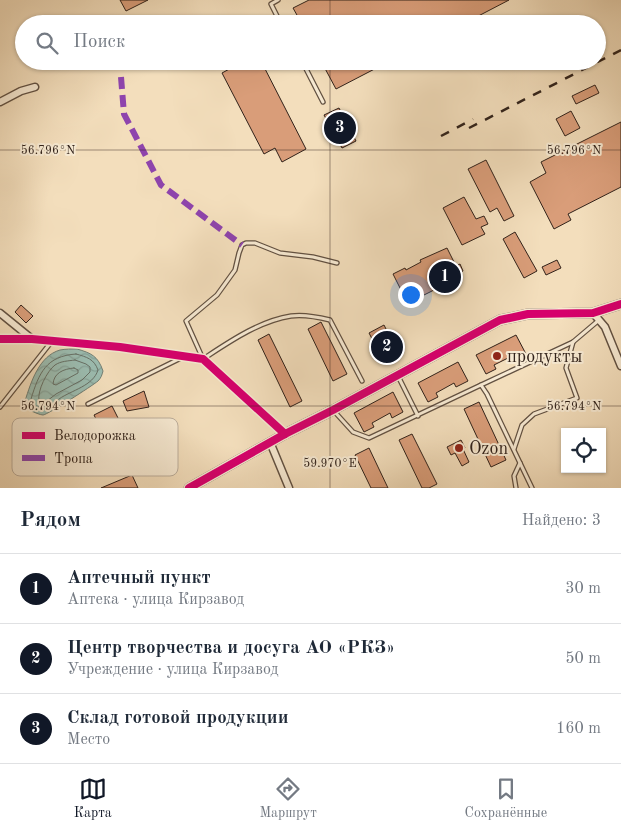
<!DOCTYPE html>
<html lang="ru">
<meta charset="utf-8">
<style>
body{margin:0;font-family:"Old Standard TT",serif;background:#f6f6f7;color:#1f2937}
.controls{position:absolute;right:15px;bottom:15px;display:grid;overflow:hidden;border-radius:0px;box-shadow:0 1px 4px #0004}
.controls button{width:45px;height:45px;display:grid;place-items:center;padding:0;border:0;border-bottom:1px solid #e0e1e3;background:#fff;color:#1f2937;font:25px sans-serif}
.you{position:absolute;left:410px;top:294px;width:18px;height:18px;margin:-12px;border:4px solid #fff;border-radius:50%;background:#1a73e8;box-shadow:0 0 0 8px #1a73e833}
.badge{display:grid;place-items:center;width:32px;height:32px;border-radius:50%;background:#111827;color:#fff;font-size:16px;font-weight:700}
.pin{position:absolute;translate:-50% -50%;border:2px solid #fff;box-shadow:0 1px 5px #0006}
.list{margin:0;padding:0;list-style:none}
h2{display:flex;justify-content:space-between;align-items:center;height:65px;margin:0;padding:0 20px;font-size:21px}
h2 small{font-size:16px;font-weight:400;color:#747a83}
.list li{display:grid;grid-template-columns:32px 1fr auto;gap:15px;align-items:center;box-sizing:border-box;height:70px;padding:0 20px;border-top:1px solid #e0e1e3}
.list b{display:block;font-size:19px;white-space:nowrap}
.list p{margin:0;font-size:16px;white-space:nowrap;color:#747a83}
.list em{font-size:16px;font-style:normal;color:#747a83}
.icon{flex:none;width:28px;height:28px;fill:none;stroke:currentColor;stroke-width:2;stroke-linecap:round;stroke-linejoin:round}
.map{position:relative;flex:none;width:621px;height:488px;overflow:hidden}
.search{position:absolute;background:#fff;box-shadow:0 1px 4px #0004;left:15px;right:15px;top:15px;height:55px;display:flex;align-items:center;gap:12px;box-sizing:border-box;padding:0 18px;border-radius:28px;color:#747a83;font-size:19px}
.sheet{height:275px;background:#fff}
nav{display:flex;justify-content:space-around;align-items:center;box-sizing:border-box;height:70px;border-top:1px solid #e0e1e3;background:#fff;font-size:14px;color:#747a83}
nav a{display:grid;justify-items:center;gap:2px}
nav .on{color:#111827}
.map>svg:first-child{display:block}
</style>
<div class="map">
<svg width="621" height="488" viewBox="0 0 621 488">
<defs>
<pattern id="water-waves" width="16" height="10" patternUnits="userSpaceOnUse" patternTransform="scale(1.25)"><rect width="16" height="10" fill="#9bbcb0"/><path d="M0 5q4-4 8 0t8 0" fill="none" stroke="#86a197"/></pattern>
</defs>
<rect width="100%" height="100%" fill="#f3debc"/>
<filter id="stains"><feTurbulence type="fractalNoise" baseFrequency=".004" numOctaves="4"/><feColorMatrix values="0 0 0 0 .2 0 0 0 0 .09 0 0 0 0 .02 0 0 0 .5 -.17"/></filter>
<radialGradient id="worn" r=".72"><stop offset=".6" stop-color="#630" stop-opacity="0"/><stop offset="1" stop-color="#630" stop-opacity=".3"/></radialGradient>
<path fill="url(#water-waves)" stroke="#717e74" d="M77 349C91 353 98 356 103 371 102 375 101 378 98 381 92 386 47 415 43 415 40 415 34 412 31 411L25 401C31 382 39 356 60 350 65 349 72 349 77 349Z"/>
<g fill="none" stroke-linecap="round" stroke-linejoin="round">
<g stroke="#666f65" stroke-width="1">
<path d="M76 354C87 357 94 359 98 370 93 386 72 390 59 399 54 403 50 409 42 409 42 409 35 407 35 407L31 399C39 373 46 356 76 354Z"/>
<path d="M75 360 86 364 90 367V372L82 380 56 394 47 401 43 403 39 401C37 391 47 371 55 365 61 361 68 361 75 360Z"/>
<path d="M74 368 78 370V373L56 385 53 384C54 373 63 369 74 368Z"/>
</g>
</g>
<g fill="#d99d79" stroke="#31221a">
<polygon points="120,0 148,0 126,11"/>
<polygon points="309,0 509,0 463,24 302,24 293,8"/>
<polygon points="230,61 261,61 306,149 282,162 275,148 264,154 222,73 233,67"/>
<polygon points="321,61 390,61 336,89"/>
<polygon points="595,85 599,93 576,104 572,96"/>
<polygon points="339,108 356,141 342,148 324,115"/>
<polygon points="571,111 580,128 565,136 556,119"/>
<polygon points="621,122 621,187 568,214 571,220 554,229 530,182 546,173 541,162"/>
<polygon points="486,160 514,216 504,221 497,208 490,212 468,169"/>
<polygon points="464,197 476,219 484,216 488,224 481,227 485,234 462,245 443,208"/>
<polygon points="515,232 537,271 524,278 503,239"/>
<polygon points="447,248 456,266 460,264 463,271 432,286 434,290 420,297 419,295 412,298 410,293 404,296 393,274 405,268 406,270 421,262 420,260"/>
<polygon points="557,260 561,268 546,275 542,267"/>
<polygon points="21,305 33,316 26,323 15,312"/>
<polygon points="321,322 347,374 333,381 308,329"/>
<polygon points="384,325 393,343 395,342 400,351 396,353 397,356 384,362 369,333"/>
<polygon points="269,334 302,401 290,407 258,340"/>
<polygon points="516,335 526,354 514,360 512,356 494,365 496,369 486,374 476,355"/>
<polygon points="458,362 468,381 456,387 454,383 436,393 438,397 428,402 418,383"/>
<polygon points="144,391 149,407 127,411 123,401"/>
<polygon points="393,392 403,412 392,418 390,413 372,423 374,427 364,432 354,413"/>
<polygon points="479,402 506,460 491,467 464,409"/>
<polygon points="112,406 118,418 100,427 94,415"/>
<polygon points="412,434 437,484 429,488 422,488 399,440"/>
<polygon points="461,440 465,448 463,449 469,462 462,466 455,453 451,455 447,447"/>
<polygon points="369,448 388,488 371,488 355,455"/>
<polygon points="132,475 138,488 101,488"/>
</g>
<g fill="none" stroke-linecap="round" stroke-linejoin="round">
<g stroke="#625142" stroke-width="5.5">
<g id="service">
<polyline points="278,0 271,4 281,24"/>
<polyline points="302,61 323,102"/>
<path d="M337 263 313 257 280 253 255 243H246L242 245 239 253 235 270 217 295 186 321 203 359C229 342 259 321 291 316 304 314 318 317 330 320L362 381"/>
<polyline points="398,376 418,416"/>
<polyline points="481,385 573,342"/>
<polyline points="88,404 181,358"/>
<polyline points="0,407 52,341"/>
<polyline points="333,410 353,432 369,438 481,385 487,394 532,488"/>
<polyline points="514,449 522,425 534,414 577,398 566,368 573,342 599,320"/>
<polyline points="516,488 514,476 520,463"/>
</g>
</g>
<g stroke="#625142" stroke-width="9">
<g id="minor">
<polyline points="0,102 21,91 35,87"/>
<polyline points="0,313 32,339"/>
<polyline points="593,313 605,327 621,366"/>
<polyline points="0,339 32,339 120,347 203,359 285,434"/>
<polyline points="270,442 289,488"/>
</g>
</g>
<g stroke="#625142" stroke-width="11">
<polyline id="tertiary" points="189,488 285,434 333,410 500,320 528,314 593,313 621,304"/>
</g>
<use href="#service" stroke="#f7ead3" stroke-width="3"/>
<use href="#minor" stroke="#f7ead3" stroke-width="6"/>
<use href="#tertiary" stroke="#f7ead3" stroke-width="9"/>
<g stroke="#31221a" stroke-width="2.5" stroke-dasharray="9 9" stroke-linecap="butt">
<polyline points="469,128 621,50"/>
<polyline points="441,136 473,119"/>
</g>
<polyline stroke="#8e44ad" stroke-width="6" stroke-dasharray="12 6" stroke-linecap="butt" points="121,77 124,114 161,185 242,245"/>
<g stroke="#f7ead3" stroke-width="11">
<g id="cycleway">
<polyline points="0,339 32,339 120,347 203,359 285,434"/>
<polyline points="189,488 285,434 333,410 500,320 528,314 593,313 621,304"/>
</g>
</g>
<use href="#cycleway" stroke="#d6006c" stroke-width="8"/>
</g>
<path fill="none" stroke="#31221a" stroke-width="1" stroke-opacity="0.45" d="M330 0V24M330 61V488M0 150H621M0 406H621"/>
<g fill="#8f2418" stroke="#f7ead3" stroke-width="2">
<circle cx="497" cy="356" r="5"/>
<circle cx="459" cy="448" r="5"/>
</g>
<g text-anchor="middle" stroke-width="4" stroke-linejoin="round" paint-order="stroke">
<g font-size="18" fill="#31221a" stroke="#f7ead3" text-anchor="start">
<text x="507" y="362">продукты</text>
<text x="469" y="454">Ozon</text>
</g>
</g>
<rect x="12" y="418" width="166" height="58" rx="8" fill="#f7ead3" stroke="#bcae9c" stroke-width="1"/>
<rect x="22" y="432" width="23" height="7" fill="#d6006c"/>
<rect x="22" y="455" width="23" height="6" fill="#8e44ad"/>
<g font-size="14" fill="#31221a">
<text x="54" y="440">Велодорожка</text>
<text x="54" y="463">Тропа</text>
</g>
<g font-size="12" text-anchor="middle" fill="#31221a" stroke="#f7ead3" stroke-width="4" stroke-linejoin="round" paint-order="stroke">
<text x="48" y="154">56.796°N</text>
<text x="574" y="154">56.796°N</text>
<text x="48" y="410">56.794°N</text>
<text x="574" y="410">56.794°N</text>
<text x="330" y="467">59.970°E</text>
</g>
<rect width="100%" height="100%" filter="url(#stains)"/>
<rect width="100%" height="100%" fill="url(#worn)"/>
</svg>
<div class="controls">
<button><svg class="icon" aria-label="locate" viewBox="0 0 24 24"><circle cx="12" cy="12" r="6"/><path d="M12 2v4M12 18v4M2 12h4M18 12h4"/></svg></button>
</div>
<div class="you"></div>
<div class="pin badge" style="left:445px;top:277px">1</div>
<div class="pin badge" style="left:387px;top:347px">2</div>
<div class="pin badge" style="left:340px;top:128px">3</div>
<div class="search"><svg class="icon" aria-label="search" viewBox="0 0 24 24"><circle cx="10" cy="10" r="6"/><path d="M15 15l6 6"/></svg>Поиск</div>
</div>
<section class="sheet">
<h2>Рядом<small>Найдено: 3</small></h2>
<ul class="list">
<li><span class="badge">1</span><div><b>Аптечный пункт</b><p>Аптека · улица Кирзавод</p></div><em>30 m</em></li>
<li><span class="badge">2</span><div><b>Центр творчества и досуга АО «РКЗ»</b><p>Учреждение · улица Кирзавод</p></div><em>50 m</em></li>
<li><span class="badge">3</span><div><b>Склад готовой продукции</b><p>Место</p></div><em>160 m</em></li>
</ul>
</section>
<nav>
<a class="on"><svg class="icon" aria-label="map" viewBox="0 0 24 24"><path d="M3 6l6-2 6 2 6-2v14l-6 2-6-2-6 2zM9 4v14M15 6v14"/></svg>Карта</a>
<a><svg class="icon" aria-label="directions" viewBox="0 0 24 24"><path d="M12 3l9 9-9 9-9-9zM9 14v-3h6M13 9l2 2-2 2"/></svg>Маршрут</a>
<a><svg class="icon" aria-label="saved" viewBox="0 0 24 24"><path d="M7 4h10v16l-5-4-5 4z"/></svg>Сохранённые</a>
</nav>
